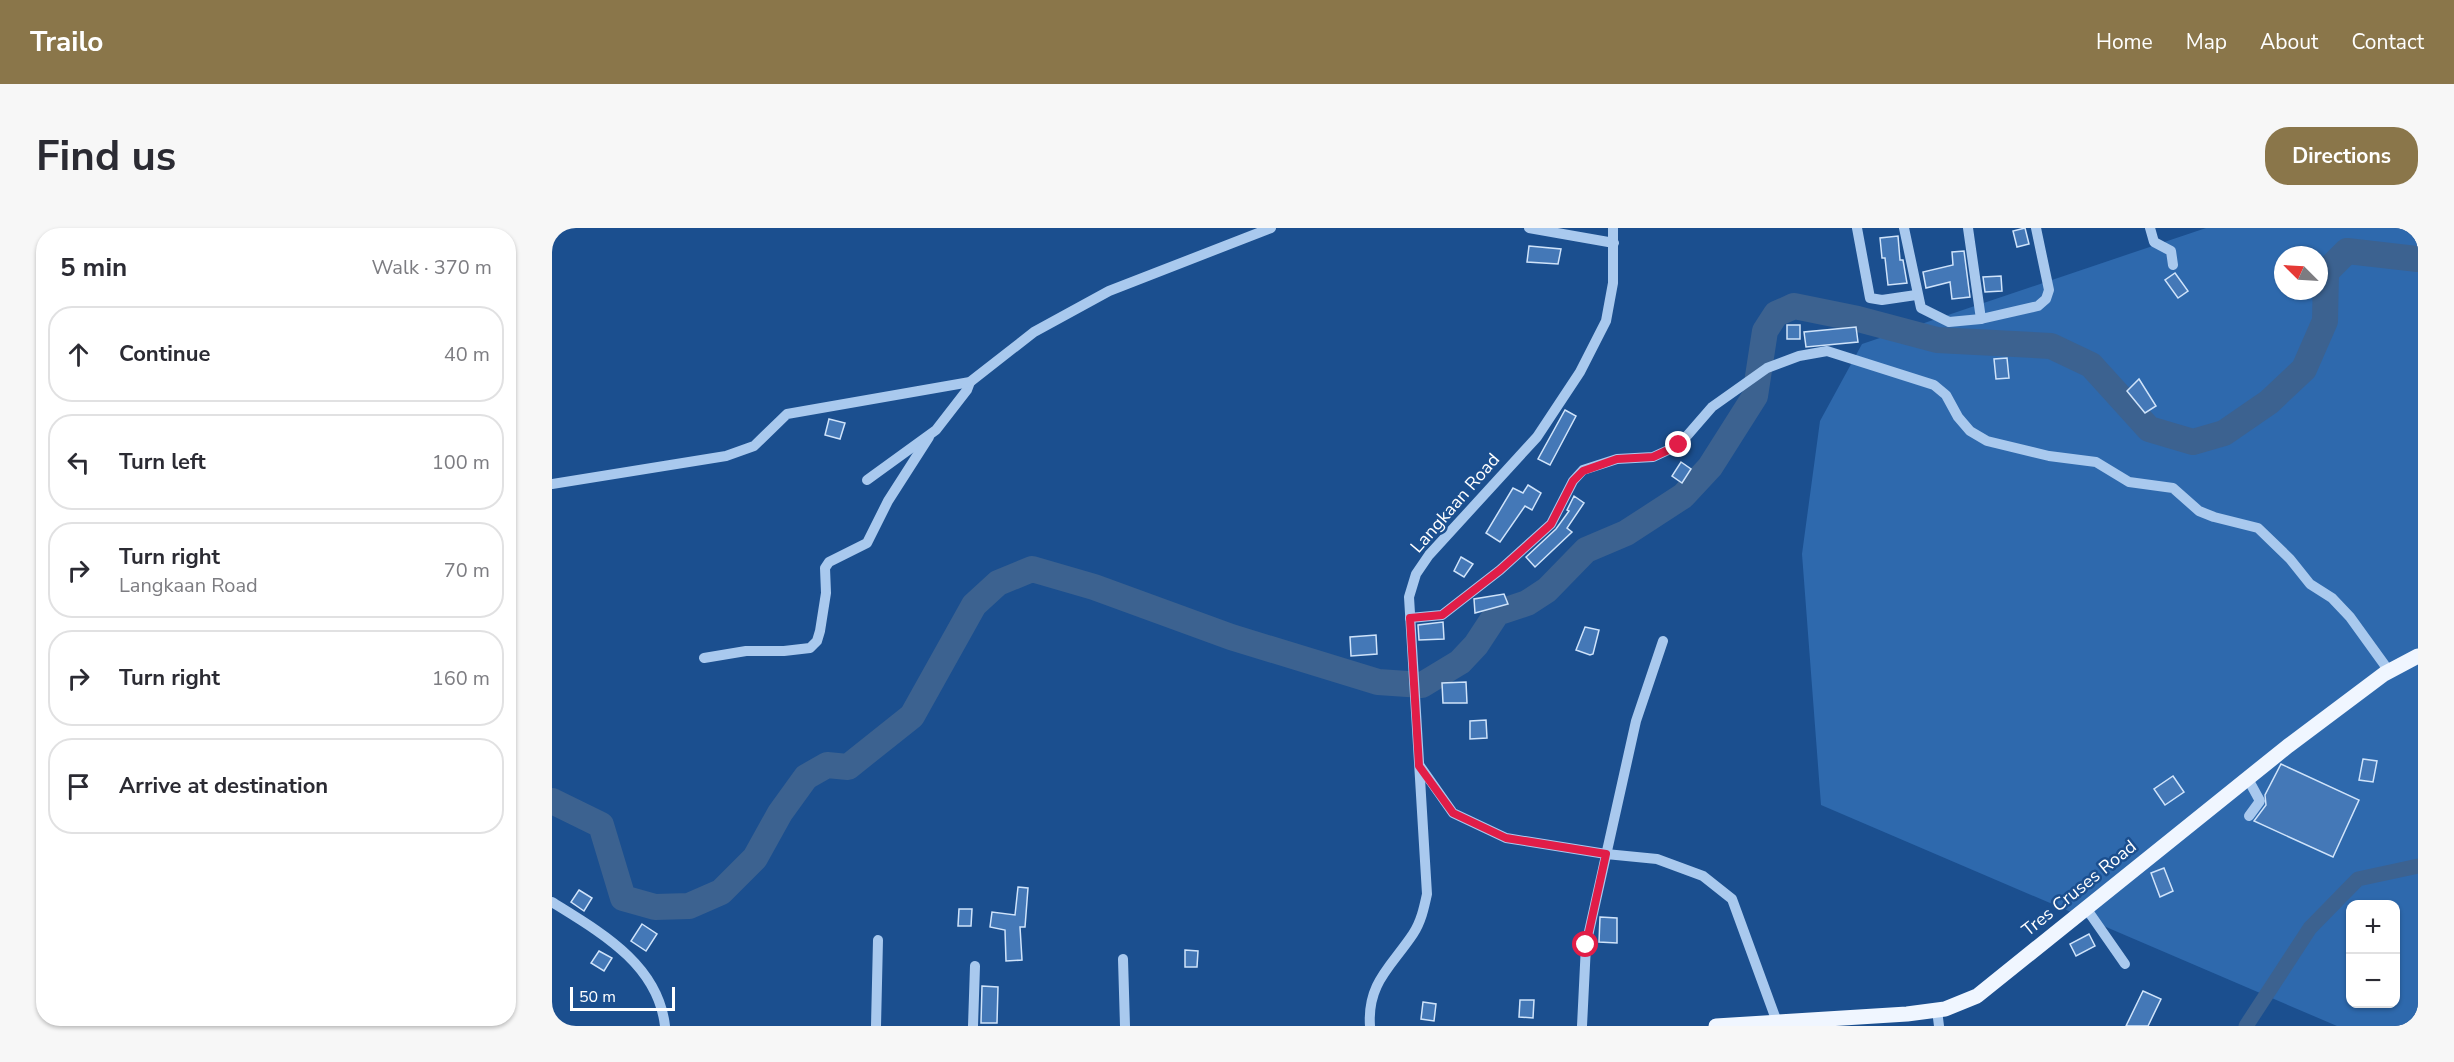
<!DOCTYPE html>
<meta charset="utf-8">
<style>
body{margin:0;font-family:"Nunito Sans",sans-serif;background:#f7f7f7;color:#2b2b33}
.controls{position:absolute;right:18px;bottom:18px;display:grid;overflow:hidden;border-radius:12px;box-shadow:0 2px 4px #0004}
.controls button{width:54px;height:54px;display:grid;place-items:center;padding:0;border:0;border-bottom:2px solid #e1e1e2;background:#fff;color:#2b2b33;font:30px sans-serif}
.compass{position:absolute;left:1722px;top:18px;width:54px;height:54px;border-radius:50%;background:#fff;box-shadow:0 2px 4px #0004;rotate:294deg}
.scale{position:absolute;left:18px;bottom:15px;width:105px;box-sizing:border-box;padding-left:6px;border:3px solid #fff;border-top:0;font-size:16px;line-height:21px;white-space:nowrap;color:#fff;-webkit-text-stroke:4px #1b4f8f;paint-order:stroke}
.stop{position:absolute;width:18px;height:18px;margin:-14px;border:4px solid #e11d48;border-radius:50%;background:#fff}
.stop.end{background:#e11d48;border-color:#fff;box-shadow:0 2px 6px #0008}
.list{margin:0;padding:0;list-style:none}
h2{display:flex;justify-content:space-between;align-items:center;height:78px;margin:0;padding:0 24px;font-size:26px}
h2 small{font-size:20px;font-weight:400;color:#7c7c81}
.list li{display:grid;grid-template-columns:39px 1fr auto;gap:18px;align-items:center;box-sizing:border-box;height:96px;margin:0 12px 12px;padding:0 12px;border:2px solid #e1e1e2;border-radius:24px}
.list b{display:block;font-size:22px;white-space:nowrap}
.list p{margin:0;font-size:20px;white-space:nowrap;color:#7c7c81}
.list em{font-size:20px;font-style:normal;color:#7c7c81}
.icon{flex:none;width:33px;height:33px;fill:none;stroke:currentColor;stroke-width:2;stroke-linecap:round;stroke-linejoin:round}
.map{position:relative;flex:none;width:1866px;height:798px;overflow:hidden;border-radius:24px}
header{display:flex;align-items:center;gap:36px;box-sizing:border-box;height:84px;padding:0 30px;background:#8a764a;color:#fff}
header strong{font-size:28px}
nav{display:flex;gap:33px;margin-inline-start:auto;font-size:21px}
.intro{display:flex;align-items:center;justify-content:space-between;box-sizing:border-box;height:144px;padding:0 36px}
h1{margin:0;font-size:42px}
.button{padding:15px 27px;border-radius:24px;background:#8a764a;color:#fff;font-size:21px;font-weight:700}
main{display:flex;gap:36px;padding:0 36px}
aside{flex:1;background:#fff;border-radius:24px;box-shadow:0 2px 4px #0004}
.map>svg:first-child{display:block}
</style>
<header>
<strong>Trailo</strong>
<nav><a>Home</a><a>Map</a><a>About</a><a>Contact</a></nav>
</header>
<div class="intro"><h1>Find us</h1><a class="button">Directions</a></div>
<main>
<aside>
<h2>5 min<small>Walk · 370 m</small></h2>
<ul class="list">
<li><svg class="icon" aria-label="ahead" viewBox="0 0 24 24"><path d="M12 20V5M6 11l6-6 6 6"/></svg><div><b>Continue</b></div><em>40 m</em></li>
<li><svg class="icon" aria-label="left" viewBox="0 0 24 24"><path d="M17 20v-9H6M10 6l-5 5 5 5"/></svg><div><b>Turn left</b></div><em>100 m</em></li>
<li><svg class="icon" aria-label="right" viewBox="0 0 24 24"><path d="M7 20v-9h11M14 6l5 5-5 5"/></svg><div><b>Turn right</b><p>Langkaan Road</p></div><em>70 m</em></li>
<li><svg class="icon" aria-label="right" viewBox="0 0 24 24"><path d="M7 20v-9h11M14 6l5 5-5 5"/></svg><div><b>Turn right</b></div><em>160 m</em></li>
<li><svg class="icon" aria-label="arrive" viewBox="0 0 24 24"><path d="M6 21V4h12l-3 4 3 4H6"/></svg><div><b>Arrive at destination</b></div></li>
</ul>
</aside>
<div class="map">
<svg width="1866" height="798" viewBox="0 0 1866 798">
<rect width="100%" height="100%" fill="#1b4f8f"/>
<path fill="#2e69ad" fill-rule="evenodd" d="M1654 0H1866V798H1785L1269 577 1250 326 1268 193 1310 116ZM1731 27H1767V63H1731ZM1798 676H1844V776H1798Z"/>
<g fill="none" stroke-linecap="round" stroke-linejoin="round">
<polyline stroke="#3c6290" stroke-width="15" points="1694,798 1758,700 1806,651 1866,638"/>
<polyline stroke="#3c6290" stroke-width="26" points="0,573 49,597 71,670 103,679 137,678 169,664 203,630 228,585 254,549 275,537 296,539 360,488 422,377 446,355 480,341 542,359 679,409 826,454 870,457 908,434 924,417 945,385 975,375 995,362 1034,322 1074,305 1131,268 1158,239 1203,168 1213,103 1224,86 1242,78 1306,91 1385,112 1499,118 1539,137 1597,201 1641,214 1672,205 1717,174 1752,141 1773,93 1774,44 1795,23 1866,31"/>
</g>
<g fill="#4478b7" stroke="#cfe3fa" stroke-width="1.5">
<polygon points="1473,0 1477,16 1465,19 1461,3"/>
<polygon points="1346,8 1348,32 1351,32 1355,55 1336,57 1333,30 1330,30 1328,10"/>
<polygon points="977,18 1009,21 1006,36 975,34"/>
<polygon points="1412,23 1418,69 1400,71 1398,54 1374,60 1371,44 1401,37 1400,24"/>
<polygon points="1623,45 1636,63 1626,70 1613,52"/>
<polygon points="1449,48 1450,63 1433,64 1431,49"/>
<rect x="1235" y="97" width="13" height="14"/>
<polygon points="1304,99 1306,114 1254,119 1252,104"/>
<polygon points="1455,130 1457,150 1444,151 1442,131"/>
<polygon points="1587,151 1604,178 1593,185 1575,163"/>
<polygon points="1013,182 1024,188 998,237 986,231"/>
<polygon points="277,191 293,195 288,211 273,207"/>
<polygon points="1129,234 1139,241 1130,255 1120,248"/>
<polygon points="976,257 989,265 980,282 973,278 948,314 934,305 961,260 971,265"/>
<polygon points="1022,268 1032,275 1015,300 1020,304 983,339 974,329 1004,301 1017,283 1015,282"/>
<polygon points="909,329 921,336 912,349 902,343"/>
<polygon points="952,366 956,376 923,385 922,371"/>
<polygon points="891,394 892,411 867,412 866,397"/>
<polygon points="1033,399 1047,402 1041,426 1038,427 1024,422"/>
<polygon points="824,407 825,426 799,428 798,409"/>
<polygon points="914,454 915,475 891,475 890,455"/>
<polygon points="934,492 935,510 918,511 918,493"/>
<polygon points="1811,531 1825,533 1821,554 1807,552"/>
<polygon points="1729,536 1807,572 1781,629 1702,593 1714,577 1713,567"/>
<polygon points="1621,548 1632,564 1613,577 1602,561"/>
<polygon points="1612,640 1621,663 1608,669 1599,645"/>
<polygon points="466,659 476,660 473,699 468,699 470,732 454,733 453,702 438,699 440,684 463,687"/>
<polygon points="27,662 40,670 32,683 19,674"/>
<polygon points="407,681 420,681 419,698 406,698"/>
<polygon points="1048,689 1065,690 1065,715 1047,714"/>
<polygon points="90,696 105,706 94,723 79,713"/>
<polygon points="1537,706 1543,718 1524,728 1518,716"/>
<polygon points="633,722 646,723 645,739 633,739"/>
<polygon points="47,723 60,730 52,743 39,735"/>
<polygon points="430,758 446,759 445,795 429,795"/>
<polygon points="1591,763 1609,771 1596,798 1574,798"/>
<polygon points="968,772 982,772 981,790 967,789"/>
<polygon points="871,774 884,776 882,793 869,791"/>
</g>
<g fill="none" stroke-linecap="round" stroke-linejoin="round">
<g stroke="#a9c9ee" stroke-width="10">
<polyline points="977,0 1062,15"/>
<polyline points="1305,0 1318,70 1330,72 1364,67"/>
<polyline points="1352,0 1369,80 1397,94 1429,91 1486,78 1494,71 1497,62 1484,0"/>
<polyline points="1416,0 1429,91"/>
<polyline points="1598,0 1602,14 1619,23 1621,37"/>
<polyline points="315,252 384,202 415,162 418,154"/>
<polyline points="0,256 174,228 202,218 235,186 418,154 482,104 557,63 719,0"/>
<polyline points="858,390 890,387 948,342 999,296 1021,253 1031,242 1065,231 1101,229 1127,217 1160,179 1215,140 1247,128 1275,123 1382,157 1394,167 1406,189 1418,203 1435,213 1497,228 1544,234 1577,254 1621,260 1647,283 1662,289 1706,300 1738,331 1758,356 1780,370 1798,389 1837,443"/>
<polyline points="152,430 194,423 232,423 258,420 265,413 268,403 274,365 273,340 277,334 315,315 336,273 377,209"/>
<polyline points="868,538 901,585 954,610 1054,626 1105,631 1151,648 1180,671 1225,794"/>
<polyline points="1696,551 1708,573 1697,588"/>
<path d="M0 674C48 704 106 736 113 798"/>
<polyline points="1534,680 1573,736"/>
<polyline points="571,731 573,798"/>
<polyline points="1385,782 1387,798"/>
<polyline points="324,798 326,712"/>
<polyline points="421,798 423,738"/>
<path d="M818 798C815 755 839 739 861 706 869 694 872 680 875 666L857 369 864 346 877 327 985 209 1028 144 1054 93 1061 55V0"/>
<polyline points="1030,798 1034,717 1084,493 1111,413"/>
</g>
<polyline stroke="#f0f6ff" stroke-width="15" points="1164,798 1355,786 1393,781 1425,768 1736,518 1832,446 1866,428"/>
</g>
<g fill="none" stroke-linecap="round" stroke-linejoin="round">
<polyline stroke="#e11d48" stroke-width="8" points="1034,717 1054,626 954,610 901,585 867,538 858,390 890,387 948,342 999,296 1021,253 1031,243 1065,231 1101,229 1127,217"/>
</g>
<g text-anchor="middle" stroke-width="5" stroke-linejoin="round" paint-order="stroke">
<g font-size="18" fill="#fff" stroke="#1b4f8f">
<text transform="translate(903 275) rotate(-49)" y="6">Langkaan Road</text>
<text transform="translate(1527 660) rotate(-39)" y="6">Tres Cruses Road</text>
</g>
</g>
</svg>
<div class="controls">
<button>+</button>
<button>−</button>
</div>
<svg class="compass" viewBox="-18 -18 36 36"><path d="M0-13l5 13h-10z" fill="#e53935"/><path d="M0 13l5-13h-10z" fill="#7c7c81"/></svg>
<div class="scale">50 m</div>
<div class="stop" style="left:1034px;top:717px"></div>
<div class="stop end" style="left:1127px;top:217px"></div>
</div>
</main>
